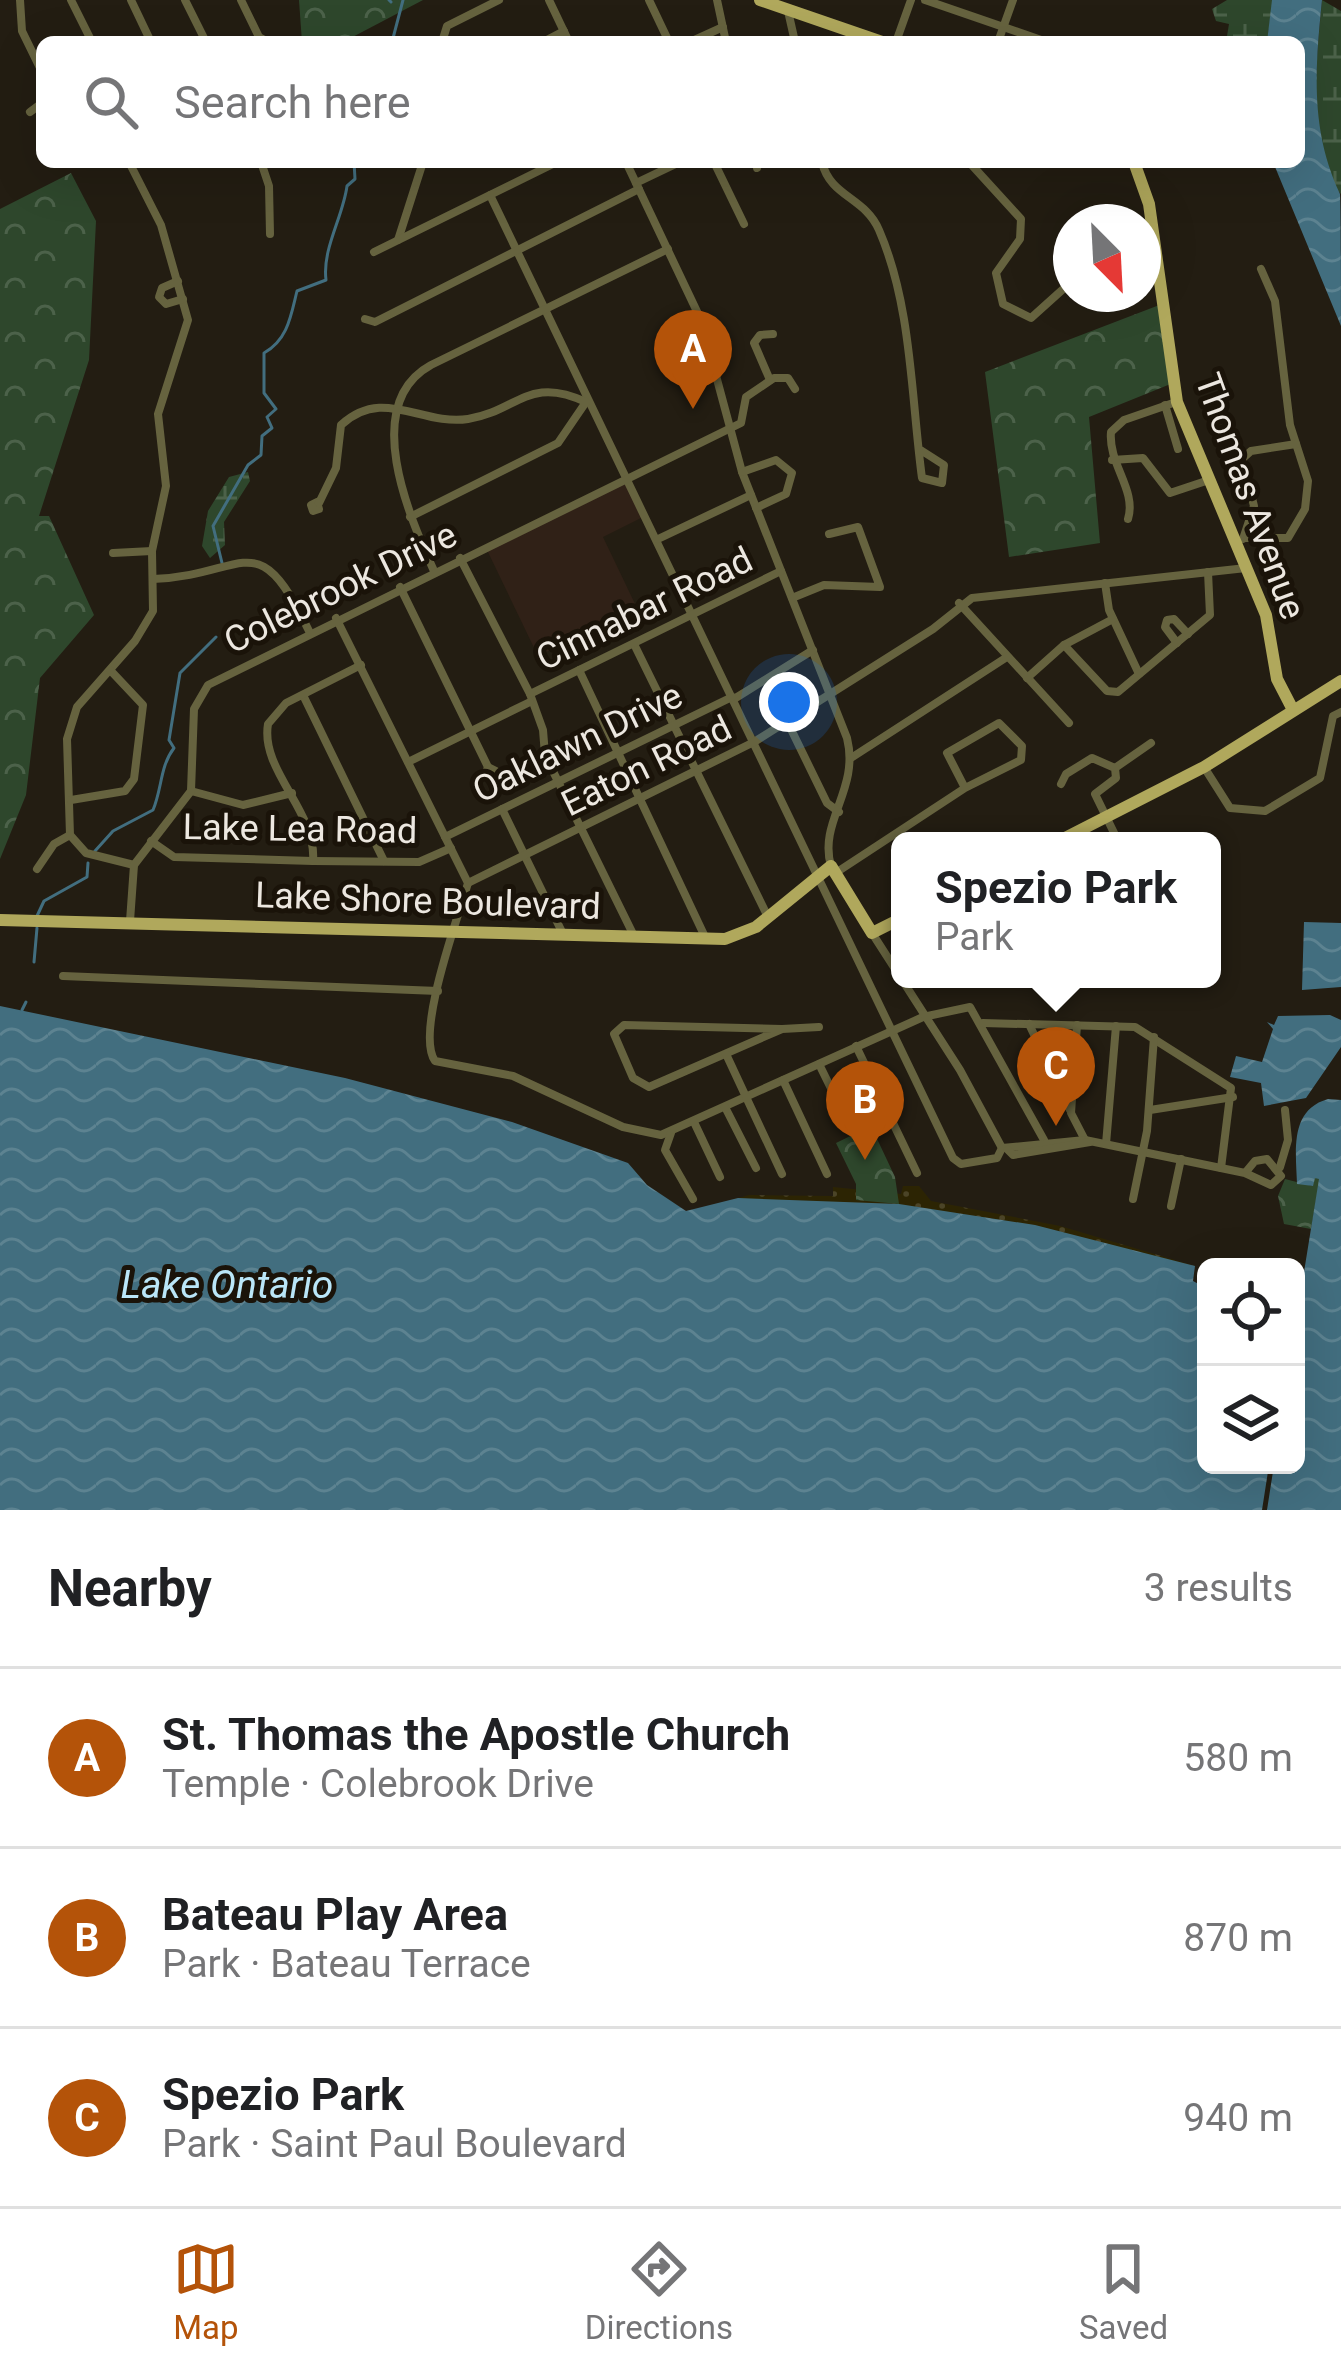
<!DOCTYPE html>
<meta charset="utf-8">
<style>
body{margin:0;font-family:Roboto,sans-serif;background:#f2f2f2;color:#202124}
.controls{position:absolute;right:36px;bottom:36px;display:grid;overflow:hidden;border-radius:18px;box-shadow:0 12px 48px #0002}
.controls button{width:108px;height:108px;display:grid;place-items:center;padding:0;border:0;border-bottom:3px solid #e0e0e0;background:#fff;color:#202124;font:60px sans-serif}
.compass{position:absolute;left:1053px;top:204px;width:108px;height:108px;border-radius:50%;background:#fff;box-shadow:0 12px 48px #0002;rotate:156deg}
.you{position:absolute;left:789px;top:702px;width:42px;height:42px;margin:-30px;border:9px solid #fff;border-radius:50%;background:#1a73e8;box-shadow:0 0 0 18px #1a73e833}
.badge{display:grid;place-items:center;width:78px;height:78px;border-radius:50%;background:#b45309;color:#fff;font-size:39px;font-weight:700}
.pin{position:absolute;translate:-50% -99px;filter:drop-shadow(0 3px 6px #0008)}
.pin::after{content:'';position:absolute;top:63px;width:42px;height:36px;background:inherit;clip-path:polygon(0 0,100% 0,50% 100%)}
.popup{position:absolute;left:891px;top:832px;width:330px;height:156px;box-sizing:border-box;display:grid;place-content:center;border-radius:18px;background:#fff;filter:drop-shadow(0 3px 9px #0005);font-size:39px;white-space:nowrap;color:#757577}
.popup b{font-size:45px;color:#202124}
.popup::after{content:'';position:absolute;left:50%;top:100%;margin-left:-24px;border:24px solid transparent;border-top-color:#fff}
.list{margin:0;padding:0;list-style:none}
h2{display:flex;justify-content:space-between;align-items:center;height:156px;margin:0;padding:0 48px;font-size:51px}
h2 small{font-size:39px;font-weight:400;color:#757577}
.list li{display:grid;grid-template-columns:78px 1fr auto;gap:36px;align-items:center;box-sizing:border-box;height:180px;padding:0 48px;border-top:3px solid #e0e0e0}
.list b{display:block;font-size:45px;white-space:nowrap}
.list p{margin:0;font-size:39px;white-space:nowrap;color:#757577}
.list em{font-size:39px;font-style:normal;color:#757577}
.icon{flex:none;width:66px;height:66px;fill:none;stroke:currentColor;stroke-width:2;stroke-linecap:round;stroke-linejoin:round}
.map{position:relative;flex:none;width:1341px;height:1510px;overflow:hidden}
.search{position:absolute;background:#fff;box-shadow:0 12px 48px #0002;left:36px;right:36px;top:36px;height:132px;display:flex;align-items:center;gap:30px;box-sizing:border-box;padding:0 42px;border-radius:18px;color:#757577;font-size:45px}
.sheet{height:696px;background:#fff}
nav{display:flex;justify-content:space-around;align-items:center;box-sizing:border-box;height:168px;border-top:3px solid #e0e0e0;background:#fff;font-size:33px;color:#757577}
nav a{display:grid;justify-items:center;gap:6px}
nav .on{color:#b45309}
.map>svg:first-child{display:block}
</style>
<div class="map">
<svg width="1341" height="1510" viewBox="0 0 1341 1510">
<defs>
<pattern id="wetland-marsh" width="20" height="14" patternUnits="userSpaceOnUse" patternTransform="scale(3)"><rect width="20" height="14" fill="#2e472c"/><path d="M1 5h8M5 5V1M11 12h8M15 12V8" fill="none" stroke="#4c624a"/></pattern>
<pattern id="sand-dots" width="8" height="8" patternUnits="userSpaceOnUse" patternTransform="scale(3)"><rect width="8" height="8" fill="#2c2403"/><path d="M2 2h.1M6 6h.1" fill="none" stroke="#4b4427" stroke-width="1.8" stroke-linecap="round"/></pattern>
<pattern id="park-crowns" width="20" height="18" patternUnits="userSpaceOnUse" patternTransform="scale(3)"><rect width="20" height="18" fill="#2e472c"/><path d="M2 6a3 3 0 1 1 6 0M12 15a3 3 0 1 1 6 0" fill="none" stroke="#4c624a"/></pattern>
<pattern id="water-waves" width="16" height="10" patternUnits="userSpaceOnUse" patternTransform="scale(3)"><rect width="16" height="10" fill="#426e7f"/><path d="M0 5q4-4 8 0t8 0" fill="none" stroke="#5d8391"/></pattern>
</defs>
<rect width="100%" height="100%" fill="#231d12"/>
<polygon fill="#302117" points="624,480 645,516 603,537 637,608 538,656 486,548"/>
<g fill="url(#wetland-marsh)">
<polygon points="1227,0 1273,0 1267,42 1226,42 1229,24 1216,21 1212,9"/>
<path d="M1322 0 1341 11V194C1303 159 1318 48 1322 0Z"/>
<polygon points="248,472 250,481 224,522 225,545 210,558 202,546 208,511 229,477"/>
</g>
<polygon fill="url(#sand-dots)" points="903,1186 919,1186 931,1201 1060,1226 1195,1266 707,1207 749,1195 833,1196 833,1187 901,1194"/>
<g fill="url(#park-crowns)">
<polygon points="299,0 423,0 343,42 302,42"/>
<polygon points="71,173 96,221 89,360 39,516 49,516 94,615 40,678 26,795 0,859 0,209"/>
<polygon points="1162,304 1173,383 1089,417 1100,543 1009,557 985,372"/>
<polygon points="871,1126 895,1177 899,1204 856,1200 856,1184 836,1143"/>
<polygon points="1315,1177 1320,1178 1311,1229 1284,1224 1278,1196 1285,1179 1312,1186"/>
</g>
<g fill="url(#water-waves)">
<path d="M1272 0H1322C1315 70 1310 130 1340 194 1341 208 1341 303 1341 326L1273 162H1299V42H1267Z"/>
<polygon points="1304,922 1341,923 1341,987 1302,990"/>
<polygon points="0,1006 345,1078 512,1122 628,1163 647,1185 686,1211 738,1198 899,1204 1035,1225 1195,1266 1193,1281 1206,1288 1206,1465 1269,1465 1262,1510 0,1510"/>
<polygon points="1330,1015 1341,1020 1341,1047 1306,1098 1264,1106 1261,1083 1230,1077 1236,1056 1262,1062 1273,1029 1267,1022 1274,1025 1278,1016"/>
<path d="M1328 1099 1341 1100V1510H1267L1274 1465H1296V1319L1303 1277 1296 1271 1304 1272 1319 1179 1315 1178 1313 1186 1297 1184C1296 1152 1289 1110 1328 1099Z"/>
</g>
<g fill="none" stroke-linecap="round" stroke-linejoin="round">
<g stroke="#426e7f" stroke-width="3">
<polyline points="389,0 391,2"/>
<polyline points="392,42 403,0"/>
<path d="M222 563 213 526 248 465 261 455 262 436 272 428 267 417 276 409 264 393V353C288 340 291 315 297 291L326 280C322 249 343 217 347 186L355 179 354 162"/>
<path d="M95 851 113 831 153 810C162 789 160 766 174 748L169 740 180 673 216 637"/>
<polyline points="37,916 44,901 87,877 88,863"/>
<polyline points="34,962 37,928"/>
<polyline points="22,1010 26,1002"/>
</g>
<g stroke="#66633f" stroke-width="8">
<polyline points="20,0 22,31 42,72"/>
<polyline points="71,0 92,42"/>
<polyline points="131,0 151,42"/>
<polyline points="185,0 206,42"/>
<polyline points="241,0 259,37 268,42"/>
<polyline points="549,0 569,42"/>
<polyline points="649,0 669,42"/>
<polyline points="717,0 726,42"/>
<polyline points="925,0 1047,42"/>
<polyline points="788,11 795,42"/>
<polyline points="442,42 447,26 499,0"/>
<polyline points="543,42 564,31"/>
<polyline points="690,42 723,27"/>
<polyline points="896,42 911,0"/>
<polyline points="998,42 1013,0"/>
<polyline points="30,112 42,103"/>
<polyline points="129,162 161,225 188,320 158,414 166,486 152,551 153,611 135,641 77,707 67,739 70,835 86,853 134,865"/>
<polyline points="261,162 269,186 270,234"/>
<path d="M626 162 701 320 742 472 847 738C860 790 818 821 831 866"/>
<polyline points="714,162 744,224"/>
<polyline points="756,162 757,168"/>
<path d="M822 162C830 197 865 197 879 230 912 306 911 397 922 478L942 483 944 465 919 449"/>
<polyline points="969,162 1021,219 1020,239 996,273 1003,304 1031,318 1071,282"/>
<polyline points="636,183 680,162"/>
<polyline points="490,195 953,1158 961,1164 997,1158 1002,1148"/>
<polyline points="398,240 423,162"/>
<polyline points="374,252 557,162"/>
<polyline points="178,281 162,288 159,297 166,304 183,299"/>
<polyline points="365,319 375,322 639,189"/>
<polyline points="770,380 754,343 760,335 773,334"/>
<polyline points="1165,405 1178,449"/>
<polyline points="1112,460 1143,458 1170,493 1209,480"/>
<polyline points="742,472 776,460 792,473 786,494 756,508"/>
<polygon points="317,502 319,509 313,511 311,505"/>
<path d="M319 503 336 468 341 425C383 386 421 426 468 419 518 411 528 375 586 402L558 443 410 517"/>
<path d="M1128 519C1137 490 1108 464 1111 432L1124 420 1176 402"/>
<polyline points="1244,538 1288,538 1305,509 1308,481 1290,425 1275,301 1261,269"/>
<polyline points="658,539 751,495"/>
<polyline points="1243,539 1254,506 1242,459 1251,451 1296,444"/>
<polyline points="113,553 152,551"/>
<polyline points="460,558 530,694 543,730 545,755 634,936"/>
<path d="M434 571C409 516 360 404 431 365L668 249"/>
<path d="M153 579C247 576 256 521 309 631"/>
<polyline points="1105,583 1109,610 1139,674"/>
<polyline points="400,587 488,767"/>
<polyline points="792,598 824,585 880,587 858,527 829,534"/>
<polyline points="959,603 1069,723"/>
<path d="M336 618 468 883C458 918 415 1033 435 1061L513 1076 623 1127 661 1135 923 1017 970 1007 1044 1140"/>
<polyline points="1177,643 1165,627 1167,620 1174,619 1188,634"/>
<polyline points="634,644 768,917"/>
<polyline points="1064,645 1107,691 1118,692 1210,615 1208,572"/>
<polyline points="579,670 706,939"/>
<polyline points="1027,678 1064,645 1113,619"/>
<polyline points="530,694 781,571"/>
<polyline points="303,695 384,861"/>
<polyline points="734,699 813,650"/>
<polyline points="787,721 827,803 839,812"/>
<polyline points="851,758 1007,657"/>
<polyline points="408,762 530,702"/>
<polygon points="488,767 496,771 493,778 485,776"/>
<polyline points="1204,767 1230,808 1265,811 1320,778 1333,716 1341,712"/>
<polyline points="1115,768 1151,743"/>
<polyline points="1061,784 1066,774 1092,758 1115,768 1116,778 1095,794 1118,841"/>
<polyline points="191,791 243,805 292,793"/>
<polyline points="71,800 125,791 134,779 143,705 111,671"/>
<polyline points="502,809 563,934"/>
<polyline points="445,837 732,697"/>
<polyline points="151,841 174,857 313,861 419,862 451,848"/>
<path d="M313 861C317 811 260 771 268 724L286 703 361 665"/>
<polyline points="37,869 54,844 70,835"/>
<polyline points="834,874 965,788 1021,760 1022,746 999,723 947,753 965,788"/>
<polyline points="468,883 754,742 933,629 972,598 1246,568"/>
<polyline points="130,921 134,865 191,791 194,709 208,685 741,423 746,397 774,378 788,378 795,389"/>
<polyline points="872,933 960,1070 1002,1148"/>
<polyline points="63,976 438,991"/>
<polyline points="983,1023 1135,1027 1231,1088 1221,1168"/>
<polyline points="1029,1024 1070,1110"/>
<polyline points="1077,1025 1071,1113 1085,1140"/>
<polyline points="782,1029 624,1025 614,1034 633,1078 649,1087 782,1029 819,1027"/>
<polyline points="856,1046 917,1173"/>
<polyline points="726,1054 782,1174"/>
<polyline points="819,1064 854,1135"/>
<polyline points="783,1080 827,1174"/>
<polyline points="725,1107 756,1168"/>
<polyline points="1150,1110 1233,1097"/>
<polyline points="694,1122 720,1177"/>
<polyline points="671,1133 665,1150 693,1199"/>
<polyline points="1106,1144 1116,1026"/>
<polyline points="1002,1148 1085,1140 1245,1173 1271,1185 1281,1176 1267,1159 1255,1161 1245,1173"/>
<polyline points="1008,1150 1013,1155 1090,1142"/>
<polyline points="1280,1167 1288,1140 1285,1110"/>
<polyline points="1133,1199 1147,1131 1154,1037"/>
<polyline points="1171,1206 1181,1159"/>
</g>
<g stroke="#b0a85c" stroke-width="12">
<polyline points="760,0 882,42"/>
<polyline points="1134,162 1149,204 1177,402 1266,615 1277,679 1292,708"/>
<polyline points="1059,841 1204,767 1341,681"/>
<polyline points="0,920 725,939 756,927 831,866 872,933 900,919"/>
</g>
</g>
<g text-anchor="middle" stroke-width="10" stroke-linejoin="round" paint-order="stroke">
<g font-size="36" fill="#ece7e0" stroke="#1a1309">
<text transform="translate(1251 496) rotate(70)" y="13">Thomas Avenue</text>
<text transform="translate(340 587) rotate(-26)" y="13">Colebrook Drive</text>
<text transform="translate(644 608) rotate(-26)" y="13">Cinnabar Road</text>
<text transform="translate(577 742) rotate(-26)" y="13">Oaklawn Drive</text>
<text transform="translate(646 765) rotate(-26)" y="13">Eaton Road</text>
<text transform="translate(300 828) rotate(1)" y="13">Lake Lea Road</text>
<text transform="translate(428 900) rotate(2)" y="13">Lake Shore Boulevard</text>
</g>
<g font-size="39" font-style="italic" fill="#bae6f8" stroke="#1a1309">
<text x="227" y="1298">Lake Ontario</text>
</g>
</g>
</svg>
<div class="controls">
<button><svg class="icon" aria-label="locate" viewBox="0 0 24 24"><circle cx="12" cy="12" r="6"/><path d="M12 2v4M12 18v4M2 12h4M18 12h4"/></svg></button>
<button><svg class="icon" aria-label="layers" viewBox="0 0 24 24"><path d="M12 4l9 5-9 5-9-5zM3 14l9 5 9-5"/></svg></button>
</div>
<svg class="compass" viewBox="-18 -18 36 36"><path d="M0-13l5 13h-10z" fill="#e53935"/><path d="M0 13l5-13h-10z" fill="#757577"/></svg>
<div class="you"></div>
<div class="pin badge" style="left:693px;top:409px">A</div>
<div class="pin badge" style="left:865px;top:1160px">B</div>
<div class="pin badge" style="left:1056px;top:1126px">C</div>
<div class="popup"><b>Spezio Park</b>Park</div>
<div class="search"><svg class="icon" aria-label="search" viewBox="0 0 24 24"><circle cx="10" cy="10" r="6"/><path d="M15 15l6 6"/></svg>Search here</div>
</div>
<section class="sheet">
<h2>Nearby<small>3 results</small></h2>
<ul class="list">
<li><span class="badge">A</span><div><b>St. Thomas the Apostle Church</b><p>Temple · Colebrook Drive</p></div><em>580 m</em></li>
<li><span class="badge">B</span><div><b>Bateau Play Area</b><p>Park · Bateau Terrace</p></div><em>870 m</em></li>
<li><span class="badge">C</span><div><b>Spezio Park</b><p>Park · Saint Paul Boulevard</p></div><em>940 m</em></li>
</ul>
</section>
<nav>
<a class="on"><svg class="icon" aria-label="map" viewBox="0 0 24 24"><path d="M3 6l6-2 6 2 6-2v14l-6 2-6-2-6 2zM9 4v14M15 6v14"/></svg>Map</a>
<a><svg class="icon" aria-label="directions" viewBox="0 0 24 24"><path d="M12 3l9 9-9 9-9-9zM9 14v-3h6M13 9l2 2-2 2"/></svg>Directions</a>
<a><svg class="icon" aria-label="saved" viewBox="0 0 24 24"><path d="M7 4h10v16l-5-4-5 4z"/></svg>Saved</a>
</nav>
